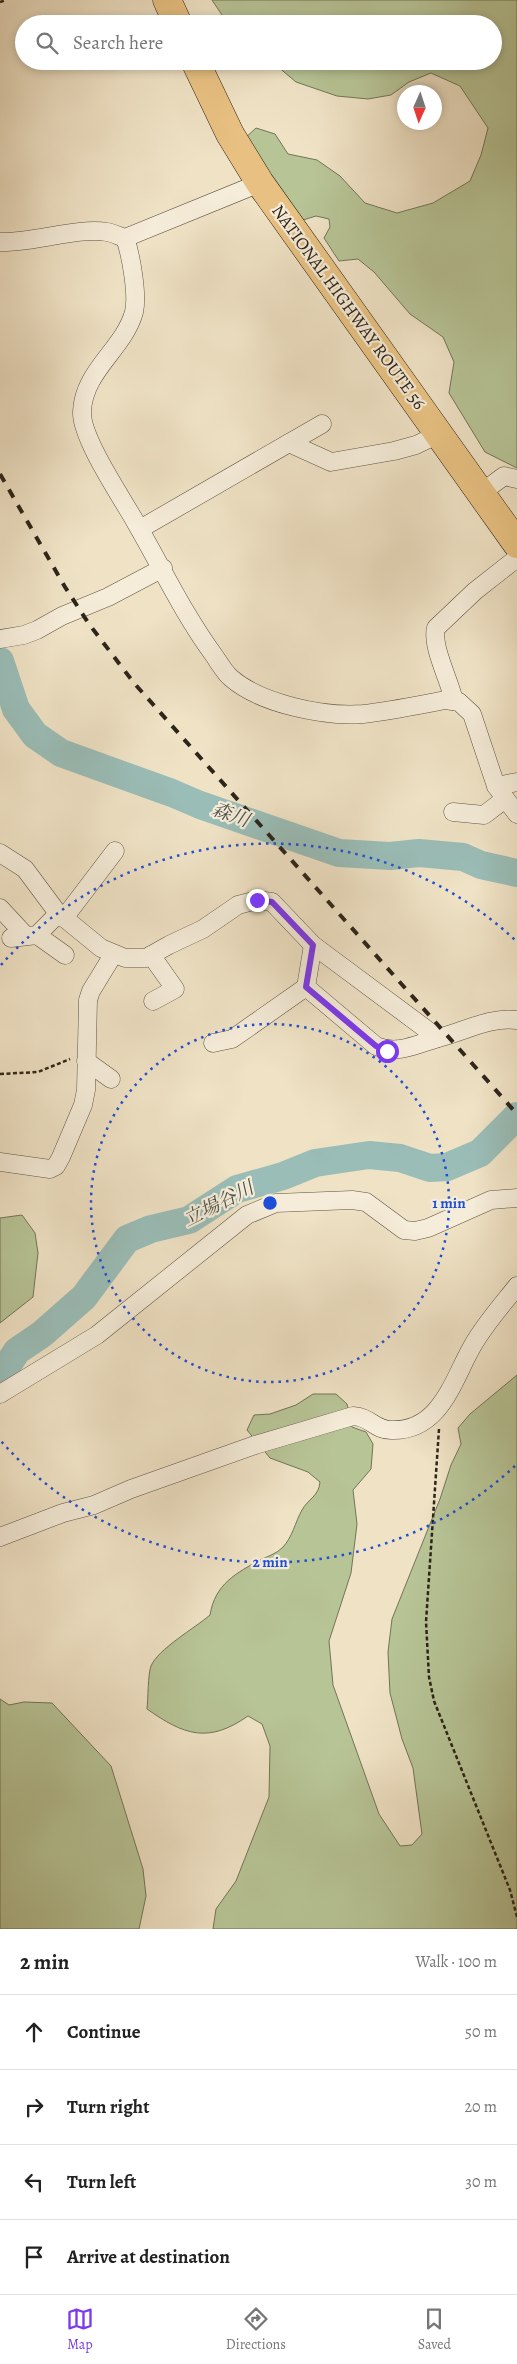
<!DOCTYPE html>
<meta charset="utf-8">
<style>
body{margin:0;font-family:Alegreya,"Noto Serif JP",serif;background:#f2f2f2;color:#222}
.compass{position:absolute;left:397px;top:85px;width:45px;height:45px;border-radius:50%;background:#fff;box-shadow:0 2px 8px #0003;rotate:183deg}
.stop{position:absolute;width:15px;height:15px;margin:-11px;border:4px solid #7c3aed;border-radius:50%;background:#fff}
.stop.end{background:#7c3aed;border-color:#fff;box-shadow:0 1px 5px #0008}
.list{margin:0;padding:0;list-style:none}
h2{display:flex;justify-content:space-between;align-items:center;height:65px;margin:0;padding:0 20px;font-size:21px}
h2 small{font-size:16px;font-weight:400;color:#767676}
.list li{display:grid;grid-template-columns:32px 1fr auto;gap:15px;align-items:center;box-sizing:border-box;height:75px;padding:0 20px;border-top:1px solid #e0e0e0}
.list b{display:block;font-size:19px;white-space:nowrap}
.list em{font-size:16px;font-style:normal;color:#767676}
.icon{flex:none;width:28px;height:28px;fill:none;stroke:currentColor;stroke-width:2;stroke-linecap:round;stroke-linejoin:round}
.map{position:relative;flex:none;width:517px;height:1929px;overflow:hidden}
.search{position:absolute;background:#fff;box-shadow:0 2px 8px #0003;left:15px;right:15px;top:15px;height:55px;display:flex;align-items:center;gap:12px;box-sizing:border-box;padding:0 18px;border-radius:28px;color:#767676;font-size:19px}
.sheet{height:365px;background:#fff}
nav{display:flex;justify-content:space-around;align-items:center;box-sizing:border-box;height:70px;border-top:1px solid #e0e0e0;background:#fff;font-size:14px;color:#767676}
nav a{display:grid;justify-items:center;gap:2px}
nav .on{color:#7c3aed}
.map>svg:first-child{display:block}
</style>
<div class="map">
<svg width="517" height="1929" viewBox="0 0 517 1929">
<rect width="100%" height="100%" fill="#efe2c5"/>
<filter id="stains"><feTurbulence type="fractalNoise" baseFrequency=".004" numOctaves="4"/><feColorMatrix values="0 0 0 0 .2 0 0 0 0 .09 0 0 0 0 .02 0 0 0 .5 -.17"/></filter>
<radialGradient id="worn" r=".72"><stop offset=".6" stop-color="#630" stop-opacity="0"/><stop offset="1" stop-color="#630" stop-opacity=".3"/></radialGradient>
<g fill="#b7c496" stroke="#727458">
<polygon points="212,0 517,0 517,468 485,452 449,393 454,362 443,337 410,314 374,272 358,259 339,261 324,238 330,227 329,219 316,216 303,220 243,140 256,128 275,134 288,154 317,160 340,176 365,203 397,213 433,203 470,181 481,155 488,128 460,86 431,73 409,82 391,95 368,99 337,96 296,82 271,61 493,61 493,24 228,24"/>
<polygon points="22,1215 35,1233 38,1253 33,1297 0,1323 0,1218"/>
<path d="M517 1375V1929H213L216 1909 236 1881 269 1797 270 1746 262 1724 248 1716C208 1744 184 1735 147 1709 148 1700 148 1673 151 1666 158 1649 195 1628 210 1615 215 1584 236 1573 262 1559 269 1556 277 1553 282 1548 293 1537 295 1522 302 1510 308 1499 319 1496 320 1482L308 1472 270 1458 247 1430 254 1415 270 1414 296 1405 313 1394H336L347 1404 352 1427 366 1432 373 1444 371 1469 353 1490 357 1524 351 1573 329 1641 333 1685 379 1814 400 1846 412 1845 422 1834 413 1768 402 1739 390 1693 388 1652 392 1619 440 1499 451 1465 461 1444 458 1428 470 1414Z"/>
<polygon points="0,1699 9,1705 24,1702 52,1703 111,1766 143,1869 146,1896 139,1929 0,1929"/>
</g>
<g fill="none" stroke-linecap="round" stroke-linejoin="round">
<g stroke="#9abdb7" stroke-width="28">
<polyline points="0,661 16,709 35,735 61,753 172,793 200,805 339,853 390,856 419,853 463,857 481,865 517,873"/>
<polyline points="0,1389 9,1363 17,1351 42,1334 84,1297 127,1239 151,1229 189,1220 237,1189 283,1176 315,1163 369,1155 400,1158 430,1168 447,1167 480,1153 517,1116"/>
</g>
<g stroke="#5e5445" stroke-width="19">
<g id="street">
<path d="M125 238C131 255 138 295 134 312 124 349 83 371 82 412 81 438 122 498 136 523 161 566 183 613 213 654 218 661 224 672 231 678 261 704 324 717 363 714 391 711 419 705 446 700L459 702 472 714 496 786 517 814"/>
<path d="M0 242C33 243 77 227 107 232 113 233 119 236 125 238L260 183"/>
<polyline points="289,443 331,462 394,451 416,445 439,434"/>
<polyline points="481,493 504,476 517,479"/>
<polyline points="140,529 322,424"/>
<polyline points="0,639 24,635 37,630 62,616 108,597 163,568"/>
<path d="M454 701C450 681 431 646 436 628L475 591 517 558"/>
<polyline points="496,786 517,782"/>
<polyline points="453,812 484,815 505,799"/>
<path d="M0 853 25 869 57 912 101 948 125 958H146L169 945 203 929 238 905 257 900 272 902 313 945 438 1038C463 1032 491 1016 517 1020"/>
<polyline points="0,908 26,936"/>
<polyline points="64,918 115,851"/>
<polyline points="37,935 65,955"/>
<polyline points="11,938 37,935 59,913"/>
<path d="M313 945 306 987 376 1046C398 1055 417 1044 438 1038"/>
<polyline points="151,955 175,989 153,1001"/>
<polyline points="213,1043 232,1039 306,987"/>
<polyline points="86,1061 111,1079"/>
<polyline points="0,1162 50,1169 56,1166 61,1157 83,1105 86,1090 88,1000 91,991 113,955"/>
<polyline points="0,1394 97,1335 247,1215 276,1203 352,1200 366,1202 404,1230 415,1231 428,1228 491,1200 517,1198"/>
<path d="M0 1537 63 1513 94 1505 131 1489 255 1445 353 1416C371 1417 374 1430 391 1430 441 1432 453 1379 473 1345 485 1324 502 1305 517 1286"/>
</g>
</g>
<g stroke="#2d241a" stroke-width="29">
<g id="highway">
<polyline points="167,0 178,24"/>
<polyline points="195,61 230,134 260,183 517,544"/>
</g>
</g>
<g stroke="#2d241a" stroke-width="2.5" stroke-dasharray="4 2.5" stroke-linecap="butt">
<polyline points="0,2 6,0"/>
<polyline points="0,1074 38,1072 70,1059"/>
<polyline points="439,1429 426,1622 429,1677 434,1701 510,1890 517,1917"/>
</g>
<use href="#street" stroke="#f5ecd9" stroke-width="18"/>
<use href="#highway" stroke="#e8c182" stroke-width="28"/>
<polyline stroke="#2d241a" stroke-width="4" stroke-dasharray="9 9" stroke-linecap="butt" points="0,474 65,587 89,624 134,683 517,1114"/>
</g>
<g fill="none" stroke-linecap="round" stroke-linejoin="round">
<polyline stroke="#7c3aed" stroke-width="6" points="257,900 272,902 313,945 306,987 376,1046 387,1051"/>
</g>
<g fill="none" stroke="#1d4ed8" stroke-width="2.5" stroke-dasharray="2.5 5">
<circle cx="270" cy="1203" r="179"/>
<path d="M515 1466A359 359 0 0 1 1 1441M1 965A359 359 0 0 1 515 940"/>
</g>
<g text-anchor="middle" stroke-width="4.5" stroke-linejoin="round" paint-order="stroke">
<g font-size="18" fill="#2d241a" stroke="#f5ecd9">
<text transform="translate(349 307) rotate(54)" y="6">NATIONAL HIGHWAY ROUTE 56</text>
</g>
<g font-size="19" font-style="italic" fill="#4e5249" stroke="#f5ecd9">
<text transform="translate(231 814) rotate(20)" y="7">森川</text>
<text transform="translate(218 1203) rotate(-27)" y="7">立場谷川</text>
</g>
</g>
<circle cx="270" cy="1203" r="8" fill="#1d4ed8" stroke="#f5ecd9" stroke-width="2.5"/>
<g font-size="15" text-anchor="middle" font-weight="bold" fill="#1d4ed8" stroke="#f5ecd9" stroke-width="4.5" stroke-linejoin="round" paint-order="stroke">
<text x="449" y="1208">1 min</text>
<text x="270" y="1567">2 min</text>
</g>
<rect width="100%" height="100%" filter="url(#stains)"/>
<rect width="100%" height="100%" fill="url(#worn)"/>
</svg>
<svg class="compass" viewBox="-18 -18 36 36"><path d="M0-13l5 13h-10z" fill="#e53935"/><path d="M0 13l5-13h-10z" fill="#767676"/></svg>
<div class="stop" style="left:387px;top:1051px"></div>
<div class="stop end" style="left:257px;top:900px"></div>
<div class="search"><svg class="icon" aria-label="search" viewBox="0 0 24 24"><circle cx="10" cy="10" r="6"/><path d="M15 15l6 6"/></svg>Search here</div>
</div>
<section class="sheet">
<h2>2 min<small>Walk · 100 m</small></h2>
<ul class="list">
<li><svg class="icon" aria-label="ahead" viewBox="0 0 24 24"><path d="M12 20V5M6 11l6-6 6 6"/></svg><div><b>Continue</b></div><em>50 m</em></li>
<li><svg class="icon" aria-label="right" viewBox="0 0 24 24"><path d="M7 20v-9h11M14 6l5 5-5 5"/></svg><div><b>Turn right</b></div><em>20 m</em></li>
<li><svg class="icon" aria-label="left" viewBox="0 0 24 24"><path d="M17 20v-9H6M10 6l-5 5 5 5"/></svg><div><b>Turn left</b></div><em>30 m</em></li>
<li><svg class="icon" aria-label="arrive" viewBox="0 0 24 24"><path d="M6 21V4h12l-3 4 3 4H6"/></svg><div><b>Arrive at destination</b></div></li>
</ul>
</section>
<nav>
<a class="on"><svg class="icon" aria-label="map" viewBox="0 0 24 24"><path d="M3 6l6-2 6 2 6-2v14l-6 2-6-2-6 2zM9 4v14M15 6v14"/></svg>Map</a>
<a><svg class="icon" aria-label="directions" viewBox="0 0 24 24"><path d="M12 3l9 9-9 9-9-9zM9 14v-3h6M13 9l2 2-2 2"/></svg>Directions</a>
<a><svg class="icon" aria-label="saved" viewBox="0 0 24 24"><path d="M7 4h10v16l-5-4-5 4z"/></svg>Saved</a>
</nav>
